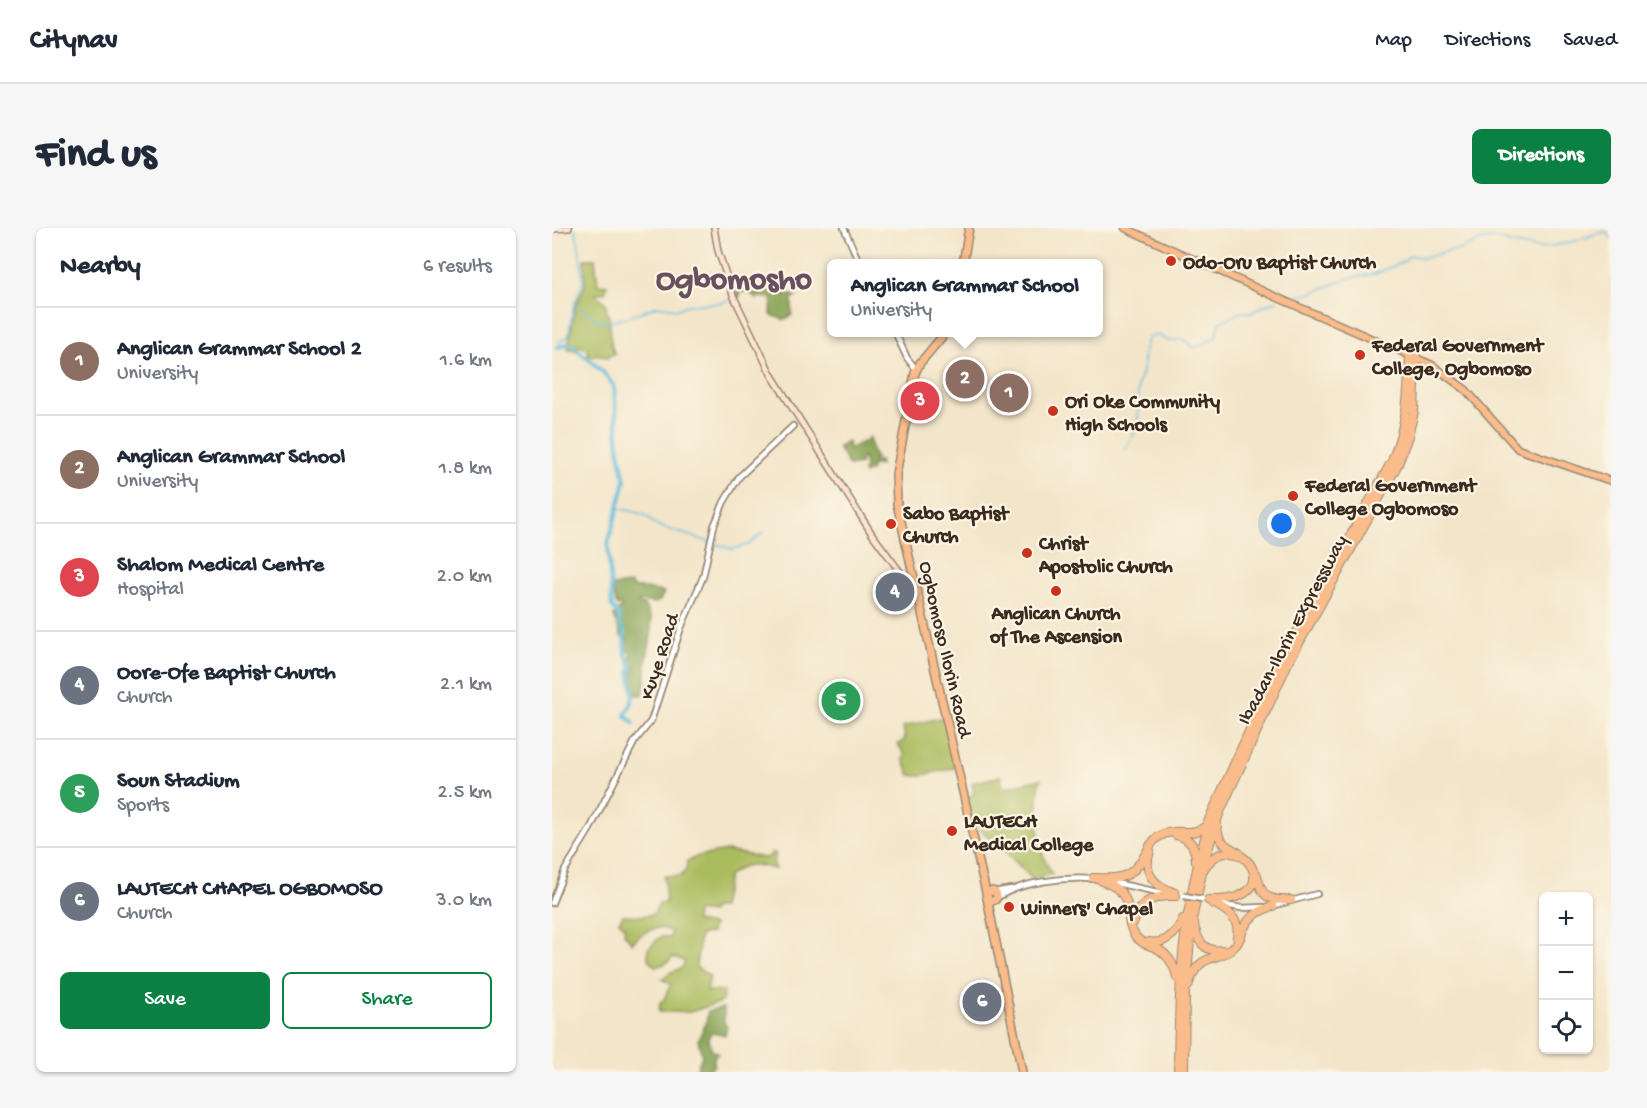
<!DOCTYPE html>
<meta charset="utf-8">
<style>
body{margin:0;font-family:"Gochi Hand",sans-serif;background:#f6f6f7;color:#1f2937}
.controls{position:absolute;right:18px;bottom:18px;display:grid;overflow:hidden;border-radius:9px;box-shadow:0 2px 4px #0004}
.controls button{width:54px;height:54px;display:grid;place-items:center;padding:0;border:0;border-bottom:2px solid #e0e1e3;background:#fff;color:#1f2937;font:30px sans-serif}
.you{position:absolute;left:730px;top:296px;width:21px;height:21px;margin:-15px;border:4px solid #fff;border-radius:50%;background:#1a73e8;box-shadow:0 0 0 9px #1a73e833}
.badge{display:grid;place-items:center;width:39px;height:39px;border-radius:50%;background:#0b8043;color:#fff;font-size:20px;font-weight:700}
.pin{position:absolute;translate:-50% -50%;border:3px solid #fff;box-shadow:0 2px 6px #0006}
.popup{position:absolute;left:275px;top:31px;width:276px;height:78px;box-sizing:border-box;display:grid;place-content:center;border-radius:9px;background:#fff;filter:drop-shadow(0 2px 4px #0005);font-size:20px;white-space:nowrap;color:#747a83}
.popup b{font-size:22px;color:#1f2937}
.popup::after{content:'';position:absolute;left:50%;top:100%;margin-left:-12px;border:12px solid transparent;border-top-color:#fff}
.list{margin:0;padding:0;list-style:none}
h2{display:flex;justify-content:space-between;align-items:center;height:78px;margin:0;padding:0 24px;font-size:26px}
h2 small{font-size:20px;font-weight:400;color:#747a83}
.list li{display:grid;grid-template-columns:39px 1fr auto;gap:18px;align-items:center;box-sizing:border-box;height:108px;padding:0 24px;border-top:2px solid #e0e1e3}
.list b{display:block;font-size:22px;white-space:nowrap}
.list p{margin:0;font-size:20px;white-space:nowrap;color:#747a83}
.list em{font-size:20px;font-style:normal;color:#747a83}
.actions{display:flex;gap:12px;padding:18px 24px}
.actions a{flex:1;padding:14px 0;border:2px solid #0b8043;border-radius:9px;text-align:center;font-size:21px;color:#0b8043}
.actions .main{background:#0b8043;color:#fff}
.icon{flex:none;width:33px;height:33px;fill:none;stroke:currentColor;stroke-width:2;stroke-linecap:round;stroke-linejoin:round}
.map{position:relative;flex:none;width:1059px;height:844px;overflow:hidden;border-radius:9px}
header{display:flex;align-items:center;gap:36px;box-sizing:border-box;height:84px;padding:0 30px;background:#fff;border-bottom:2px solid #e0e1e3}
header strong{font-size:28px}
nav{display:flex;gap:33px;margin-inline-start:auto;font-size:21px}
.intro{display:flex;align-items:center;justify-content:space-between;box-sizing:border-box;height:144px;padding:0 36px}
h1{margin:0;font-size:42px}
.button{padding:15px 27px;border-radius:9px;background:#0b8043;color:#fff;font-size:21px;font-weight:700}
main{display:flex;gap:36px;padding:0 36px}
aside{flex:1;background:#fff;border-radius:9px;box-shadow:0 2px 4px #0004}
.map>svg:first-child{display:block}
</style>
<header>
<strong>Citynav</strong>
<nav><a>Map</a><a>Directions</a><a>Saved</a></nav>
</header>
<div class="intro"><h1>Find us</h1><a class="button">Directions</a></div>
<main>
<aside>
<h2>Nearby<small>6 results</small></h2>
<ul class="list">
<li><span class="badge" style="background:#8d6e63">1</span><div><b>Anglican Grammar School 2</b><p>University</p></div><em>1.6 km</em></li>
<li><span class="badge" style="background:#8d6e63">2</span><div><b>Anglican Grammar School</b><p>University</p></div><em>1.8 km</em></li>
<li><span class="badge" style="background:#e0444e">3</span><div><b>Shalom Medical Centre</b><p>Hospital</p></div><em>2.0 km</em></li>
<li><span class="badge" style="background:#6b7280">4</span><div><b>Oore-Ofe Baptist Church</b><p>Church</p></div><em>2.1 km</em></li>
<li><span class="badge" style="background:#2e9e5b">5</span><div><b>Soun Stadium</b><p>Sports</p></div><em>2.5 km</em></li>
<li><span class="badge" style="background:#6b7280">6</span><div><b>LAUTECH CHAPEL OGBOMOSO</b><p>Church</p></div><em>3.0 km</em></li>
</ul>
<div class="actions"><a class="main">Save</a><a>Share</a></div>
</aside>
<div class="map">
<svg width="1059" height="844" viewBox="0 0 1059 844">
<rect width="100%" height="100%" fill="#fcf5e5"/>
<filter id="ink" filterUnits="userSpaceOnUse"><feTurbulence type="fractalNoise" baseFrequency=".0167" numOctaves="2"/><feDisplacementMap in="SourceGraphic" scale="12" xChannelSelector="R" yChannelSelector="G"/><feConvolveMatrix kernelMatrix="1 2 1 2 8 2 1 2 1" color-interpolation-filters="sRGB"/></filter>
<filter id="wash" filterUnits="userSpaceOnUse"><feTurbulence type="fractalNoise" baseFrequency=".008" numOctaves="4" result="noise"/><feDisplacementMap in="SourceGraphic" scale="24" xChannelSelector="R" yChannelSelector="G"/><feGaussianBlur stdDeviation="1.35" result="paint"/><feColorMatrix in="noise" values="0 0 0 0 0 0 0 0 0 0 0 0 0 0 0 0 0 1.4 0 .05"/><feComposite in="paint" operator="in"/></filter>
<g filter="url(#wash)">
<rect width="100%" height="100%" fill="#f3e5c9"/>
<g fill="#abbc5f" stroke="#73733e" stroke-width="1.5">
<path d="M32 31H43L46 56 55 57 53 64 44 66V68L50 71 54 76C53 83 55 84 57 90 60 103 56 114 63 126L58 127 56 130 45 126 41 129 36 128V121L26 118 23 123 16 120 23 79 33 57Z"/>
<path d="M282 459H288L301 477 299 484 293 485C286 482 277 470 278 461Z"/>
<polygon points="392,489 403,540 366,548 358,547 351,531 353,527 346,516 353,512 351,499"/>
<path d="M449 548 451 560 489 551C484 567 485 607 490 624 492 631 497 639 500 646L480 651 445 615 437 610 426 599 419 597 413 571 422 566 420 555Z"/>
<path d="M175 623 212 630 217 629 220 624 224 626 221 633 223 641C202 635 194 634 176 648L170 680H161L159 685 145 683 144 694 161 697 159 705 148 707 144 739 158 748 155 763H172L170 774 138 784H107L108 774 111 773 119 756 110 751 117 745 130 740 133 733 120 729C117 735 109 738 103 738L96 731V721L109 708 118 710 119 704C105 695 90 704 80 715L72 705 73 699 67 693 71 687 91 688 102 686 107 675 114 674 112 648H129L134 642 135 633 147 628Z"/>
</g>
<g fill="#88a456" stroke="#62673a" stroke-width="1.5">
<polygon points="228,49 236,51 228,55 228,60 233,62 233,66 244,68 240,71 240,87 232,92 219,87 220,70 208,69 207,67 205,71 195,63 188,65 188,68 184,70 182,66 195,60 197,63 204,61 207,63 207,60 225,58"/>
<polygon points="317,209 321,226 324,230 321,231 322,234 328,233 328,237 319,237 319,242 312,246 311,242 313,241 312,230 308,232 309,236 297,238 286,220 296,213 297,221 315,212"/>
<polygon points="79,356 80,359 112,364 108,373 102,375 87,373 87,376 92,377 99,390 99,408 94,435 94,448 91,467 84,467 83,465 80,445 82,441 78,433 79,425 74,421 75,410 70,410 62,388 62,387 67,388 66,382 70,380 68,377 65,378 60,358"/>
<polygon points="172,780 172,794 175,799 173,807 159,805 156,810 160,823 165,824 166,826 162,829 162,838 159,839 158,844 146,844 145,841 150,827 146,812 154,795 156,783"/>
</g>
<g fill="none" stroke-linecap="round" stroke-linejoin="round">
<g stroke="#5ebbdc" stroke-width="1.5">
<polyline points="731,70 757,66 797,50 823,46 853,33 858,27 872,30 896,23 907,22 930,12 946,11 961,16 989,20 1020,14 1050,4 1056,5 1059,11"/>
<polyline points="23,76 45,92 56,94 73,90 105,78 126,81 135,77 169,75 181,70"/>
<polyline points="6,114 16,109 22,77 31,55 27,19 23,0"/>
<path d="M573 222 586 198V156L590 144 592 122 596 109 605 107 616 113C630 112 629 107 641 120H643L664 109 668 94C681 90 686 81 700 85L706 80 725 73"/>
<polyline points="66,280 87,285 96,289 101,295 112,300 180,321 196,317 212,304"/>
</g>
<polyline stroke="#5ebbdc" stroke-width="4" points="6,119 15,116 20,117 51,144 62,158 67,223 73,253 56,316 60,379 66,386 68,399 72,404 73,424 79,438 78,444 81,467 79,477 73,487 82,495"/>
</g>
</g>
<g filter="url(#ink)">
<g fill="none" stroke-linecap="round" stroke-linejoin="round">
<g stroke="#978874" stroke-width="8">
<g id="tertiary">
<polyline points="292,0 308,36"/>
<polyline points="343,104 355,130 364,141"/>
<polyline points="559,654 615,666"/>
<polyline points="442,664 459,661"/>
<path d="M443 671C469 653 512 649 542 651"/>
<polyline points="0,675 13,642 38,601 83,513 99,493 129,400 151,349 162,298 172,274 187,249 241,198"/>
<polyline points="667,676 689,680 712,679"/>
<polyline points="720,678 765,666"/>
</g>
</g>
<g stroke="#978874" stroke-width="8">
<g id="secondary">
<polyline points="162,0 166,23 181,67 219,146 320,306 366,368"/>
<polyline points="0,1 17,0"/>
</g>
</g>
<g stroke="#978874" stroke-width="9">
<polyline id="primary" points="573,0 724,69 880,137 914,162 966,221 1059,253"/>
</g>
<g stroke="#978874" stroke-width="10">
<g id="trunk">
<polyline points="411,36 417,0"/>
<polyline points="394,104 368,135 363,145 344,246 345,276 435,669"/>
<circle cx="440" cy="668" r="5"/>
<polyline points="435,670 470,844"/>
</g>
</g>
<g stroke="#978874" stroke-width="10">
<g id="motorway">
<path d="M665 597C665 613 674 618 687 625"/>
<path d="M624 607C638 610 644 619 644 633"/>
<path d="M598 623C590 646 603 658 623 665"/>
<path d="M651 642C684 589 745 675 656 672"/>
<path d="M705 647C709 670 718 673 739 672"/>
<path d="M541 650C570 651 580 651 595 624 598 617 602 610 610 607 625 599 640 610 654 598L731 429 840 233C856 192 856 168 858 127"/>
<path d="M550 653C589 667 568 689 584 709 590 716 597 717 604 720 616 726 623 738 625 750"/>
<path d="M660 675C674 681 689 691 685 709"/>
<path d="M582 694C585 673 605 667 624 668"/>
<path d="M642 695C644 711 652 725 670 722"/>
<path d="M597 714C613 717 625 705 631 691"/>
<path d="M636 758C647 721 667 736 684 717 688 712 689 706 692 700 697 688 709 682 721 678"/>
<path d="M626 844C627 753 630 683 657 596"/>
<polyline points="632,844 633,764 640,692 653,631 667,586 736,435 846,236 856,208 862,184 864,129"/>
</g>
</g>
<use href="#tertiary" stroke="#fff" stroke-width="4.5"/>
<use href="#secondary" stroke="#fde4d1" stroke-width="5"/>
<use href="#primary" stroke="#fabc8b" stroke-width="6"/>
<use href="#trunk" stroke="#fabc8b" stroke-width="7"/>
<use href="#motorway" stroke="#fabc8b" stroke-width="8"/>
<g stroke="#978874" stroke-width="8" stroke-linecap="butt">
<polyline id="tertiary-bridge" points="632,668 650,671"/>
</g>
<use href="#tertiary-bridge" stroke="#fff" stroke-width="4.5"/>
</g>
</g>
<g fill="#c8321e" stroke="#fcf5e5" stroke-width="2">
<circle cx="619" cy="33" r="6"/>
<circle cx="808" cy="127" r="6"/>
<circle cx="501" cy="183" r="6"/>
<circle cx="741" cy="268" r="6"/>
<circle cx="339" cy="296" r="6"/>
<circle cx="475" cy="325" r="6"/>
<circle cx="504" cy="363" r="6"/>
<circle cx="400" cy="603" r="6"/>
<circle cx="457" cy="679" r="6"/>
</g>
<g text-anchor="middle" stroke-width="4.5" stroke-linejoin="round" paint-order="stroke">
<g font-size="20" font-weight="bold" fill="#3b2a1e" stroke="#fcf5e5" text-anchor="start">
<text x="631" y="40">Odo-Oru Baptist Church</text>
<text x="820" y="123">Federal Government<tspan x="820" dy="23">College, Ogbomoso</tspan></text>
<text x="513" y="179">Ori Oke Community<tspan x="513" dy="23">High Schools</tspan></text>
<text x="753" y="263">Federal Government<tspan x="753" dy="23">College Ogbomoso</tspan></text>
<text x="351" y="291">Sabo Baptist<tspan x="351" dy="23">Church</tspan></text>
<text x="487" y="321">Christ<tspan x="487" dy="23">Apostolic Church</tspan></text>
<text x="504" y="391" text-anchor="middle">Anglican Church<tspan x="504" dy="23">of The Ascension</tspan></text>
<text x="412" y="599">LAUTECH<tspan x="412" dy="23">Medical College</tspan></text>
<text x="469" y="686">Winners' Chapel</text>
</g>
<g font-size="20" fill="#3b2a1e" stroke="#fcf5e5">
<text transform="translate(739 401) rotate(-62)" y="7">Ibadan-Ilorin Expressway</text>
<text transform="translate(395 421) rotate(77)" y="7">Ogbomoso Ilorin Road</text>
<text transform="translate(106 428) rotate(-72)" y="7">Kuye Road</text>
</g>
<g font-size="32" font-weight="bold" fill="#68505f" stroke="#fcf5e5">
<text x="182" y="60">Ogbomosho</text>
</g>
</g>
</svg>
<div class="controls">
<button>+</button>
<button>−</button>
<button><svg class="icon" aria-label="locate" viewBox="0 0 24 24"><circle cx="12" cy="12" r="6"/><path d="M12 2v4M12 18v4M2 12h4M18 12h4"/></svg></button>
</div>
<div class="you"></div>
<div class="pin badge" style="left:457px;top:165px;background:#8d6e63">1</div>
<div class="pin badge" style="left:413px;top:151px;background:#8d6e63">2</div>
<div class="popup"><b>Anglican Grammar School</b>University</div>
<div class="pin badge" style="left:368px;top:173px;background:#e0444e">3</div>
<div class="pin badge" style="left:343px;top:364px;background:#6b7280">4</div>
<div class="pin badge" style="left:289px;top:473px;background:#2e9e5b">5</div>
<div class="pin badge" style="left:430px;top:774px;background:#6b7280">6</div>
</div>
</main>
